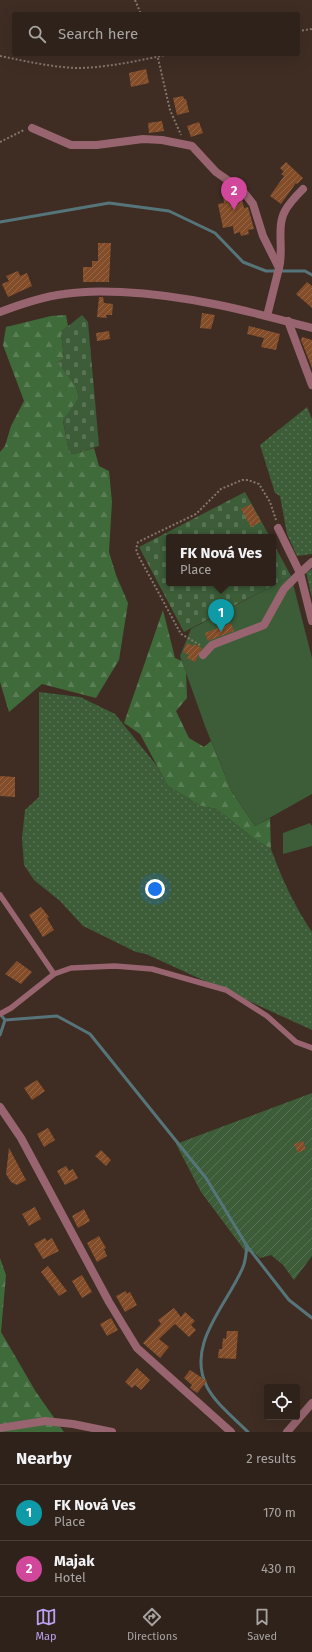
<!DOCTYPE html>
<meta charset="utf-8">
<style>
body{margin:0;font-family:"Fira Sans",sans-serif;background:#3b2f27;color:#f1f3f6}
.controls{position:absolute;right:12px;bottom:12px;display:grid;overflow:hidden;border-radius:4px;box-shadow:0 4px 16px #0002}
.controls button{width:36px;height:36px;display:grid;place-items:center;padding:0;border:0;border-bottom:1px solid #4a3f39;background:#2f221a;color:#f1f3f6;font:20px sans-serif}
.you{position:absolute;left:155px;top:889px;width:14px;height:14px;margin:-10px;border:3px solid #fff;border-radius:50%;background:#1a73e8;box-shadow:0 0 0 6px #1a73e833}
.badge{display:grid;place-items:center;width:26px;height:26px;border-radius:50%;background:#bca0f2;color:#fff;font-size:13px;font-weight:700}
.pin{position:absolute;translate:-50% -33px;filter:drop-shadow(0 1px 2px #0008)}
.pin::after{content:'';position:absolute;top:21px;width:14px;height:12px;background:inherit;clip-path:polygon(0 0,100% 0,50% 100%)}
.popup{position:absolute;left:166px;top:534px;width:110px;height:52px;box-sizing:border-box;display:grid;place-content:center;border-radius:4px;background:#2f221a;filter:drop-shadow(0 1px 3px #0005);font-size:13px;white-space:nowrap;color:#a7a4a2}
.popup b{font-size:15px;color:#f1f3f6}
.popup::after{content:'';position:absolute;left:50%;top:100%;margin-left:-8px;border:8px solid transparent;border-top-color:#2f221a}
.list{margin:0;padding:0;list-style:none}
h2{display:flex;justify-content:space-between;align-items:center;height:52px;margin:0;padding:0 16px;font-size:17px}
h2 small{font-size:13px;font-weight:400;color:#a7a4a2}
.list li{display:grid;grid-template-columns:26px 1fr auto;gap:12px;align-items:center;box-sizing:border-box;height:56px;padding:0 16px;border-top:1px solid #4a3f39}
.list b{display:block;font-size:15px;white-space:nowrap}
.list p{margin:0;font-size:13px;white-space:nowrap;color:#a7a4a2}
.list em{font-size:13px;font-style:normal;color:#a7a4a2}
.icon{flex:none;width:22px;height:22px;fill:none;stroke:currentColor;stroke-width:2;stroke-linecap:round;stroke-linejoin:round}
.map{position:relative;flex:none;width:312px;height:1432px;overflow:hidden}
.search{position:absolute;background:#2f221a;box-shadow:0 4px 16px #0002;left:12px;right:12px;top:12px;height:44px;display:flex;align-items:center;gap:10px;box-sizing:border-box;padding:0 14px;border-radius:4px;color:#a7a4a2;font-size:15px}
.sheet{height:164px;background:#2f221a}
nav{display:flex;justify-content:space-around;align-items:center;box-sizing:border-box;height:56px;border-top:1px solid #4a3f39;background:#2f221a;font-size:11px;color:#a7a4a2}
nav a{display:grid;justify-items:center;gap:2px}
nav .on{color:#bca0f2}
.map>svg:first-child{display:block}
</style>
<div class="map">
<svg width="312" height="1432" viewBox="0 0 312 1432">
<defs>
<pattern id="grass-dots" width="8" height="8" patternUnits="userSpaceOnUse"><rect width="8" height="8" fill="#3c5d38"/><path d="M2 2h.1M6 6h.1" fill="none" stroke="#587354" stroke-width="1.8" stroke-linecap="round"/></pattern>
<pattern id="forest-firs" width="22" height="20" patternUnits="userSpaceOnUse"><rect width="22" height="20" fill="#3f6a3a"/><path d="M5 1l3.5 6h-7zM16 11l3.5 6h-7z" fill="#5a7e55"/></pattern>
<pattern id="cemetery-stones" width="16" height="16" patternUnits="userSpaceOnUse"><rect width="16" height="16" fill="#3c5d38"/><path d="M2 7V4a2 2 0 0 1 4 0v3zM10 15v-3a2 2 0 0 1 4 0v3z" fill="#587354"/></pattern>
<pattern id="garden-furrows" width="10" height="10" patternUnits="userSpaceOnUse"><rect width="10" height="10" fill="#3c5d38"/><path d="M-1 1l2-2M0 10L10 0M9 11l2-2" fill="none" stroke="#587354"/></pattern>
<pattern id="building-hatch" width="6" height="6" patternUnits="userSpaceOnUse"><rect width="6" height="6" fill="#844d29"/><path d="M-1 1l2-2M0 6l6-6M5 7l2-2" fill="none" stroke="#956647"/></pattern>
</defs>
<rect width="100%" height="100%" fill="#3f2d23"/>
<g fill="url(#grass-dots)">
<polygon points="307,407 312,419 312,554 297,556 287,534 280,496 275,493 260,445"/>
<polygon points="312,569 312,598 306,572"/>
<path d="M39 692 80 697 115 714 157 766 168 786 201 806 217 809 253 838 271 849C281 877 295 907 312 932V1030L146 954 136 952 83 926 60 901 34 880 24 865 22 838 25 810 39 797Z"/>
</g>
<g fill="url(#forest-firs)">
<polygon points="66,315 68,326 61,332 64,359 58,362 76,386 79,398 63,421 69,452 73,454 94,448 99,466 109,471 112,502 109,552 116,575 128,603 119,660 96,698 42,684 9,712 0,682 0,452 5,446 11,426 24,401 3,345 6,327 51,316"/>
<polygon points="163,610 175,658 182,661 186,672 187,698 176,711 189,738 204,747 211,741 232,792 255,826 270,818 271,849 253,838 217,809 201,806 168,786 140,734 124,723"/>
<polygon points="0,1258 6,1275 1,1332 36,1392 64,1432 0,1432"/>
</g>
<g fill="url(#cemetery-stones)">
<polygon points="82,315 88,322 99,446 73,454 69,453 63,420 79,398 76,386 57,362 64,359 61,332"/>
<polygon points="245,492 270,537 169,537 169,583 273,583 273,543 291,576 184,632 139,547"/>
</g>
<g fill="#3c5d38">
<polygon points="291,576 312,658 312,794 255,826 232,792 205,726 180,656 191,629"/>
<polygon points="310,823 312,826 312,846 283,854 283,833"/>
</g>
<polygon fill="url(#garden-furrows)" points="312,1093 312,1256 294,1280 283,1265 271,1255 260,1258 255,1253 245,1251 201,1192 176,1144"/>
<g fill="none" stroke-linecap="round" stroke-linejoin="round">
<g stroke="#56757a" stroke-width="3">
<polyline points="0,222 109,203 169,211 215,233 243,262 266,271 305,271 312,275"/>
<path d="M0 1014 5 1020 57 1016 90 1034 206 1178 247 1246C246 1252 246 1260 243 1267 228 1304 185 1344 207 1387 216 1404 234 1418 248 1432"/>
<polyline points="0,1035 5,1020"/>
<polyline points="247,1246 289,1300 312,1318"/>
</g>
</g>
<g fill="url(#building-hatch)">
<polygon points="146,69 149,83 131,87 129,73"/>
<polygon points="183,96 184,99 186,99 189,112 177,115 173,98"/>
<polygon points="162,121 164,131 149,133 148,123"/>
<polygon points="199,122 203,133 191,137 187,126"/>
<polygon points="286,162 303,178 297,184 296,183 281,204 270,196 284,176 281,174 284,172 280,168"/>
<polygon points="234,193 235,200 242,199 244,208 248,207 254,229 248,230 249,234 241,236 240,232 234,234 233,226 223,228 218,204 224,203 223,196"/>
<polygon points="98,243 111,243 109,282 83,282 83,267 92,267 92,261 98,261"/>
<polygon points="18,271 20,276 27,273 32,286 8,297 2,284 9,281 6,276"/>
<polygon points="307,282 312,286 312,308 296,294"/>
<polygon points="99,297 103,297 104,303 113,304 112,315 106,315 107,318 97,317"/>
<polygon points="202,313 215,315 211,329 200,328"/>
<polygon points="249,326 280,334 276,350 261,347 264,338 247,334"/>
<polygon points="109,331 110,339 97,341 96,333"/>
<polygon points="302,337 312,340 312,368 301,340"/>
<polygon points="251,504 261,522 251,527 241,509"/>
<polygon points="231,623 234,631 208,641 205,633"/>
<polygon points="187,643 193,646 194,644 202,648 195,662 187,658 189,655 183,652"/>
<polygon points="0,776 15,777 15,797 0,796"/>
<polygon points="41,907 49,917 47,918 54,930 43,937 29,915"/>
<polygon points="17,961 32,972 21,984 5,974"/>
<polygon points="37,1080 45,1091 32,1100 24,1088"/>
<polygon points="48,1128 55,1140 44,1147 37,1134"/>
<polygon points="303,1141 306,1149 298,1153 294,1144"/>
<polygon points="9,1148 26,1180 17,1185 11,1182 6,1174"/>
<polygon points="101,1150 111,1160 106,1166 95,1156"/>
<polygon points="66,1166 69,1171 73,1169 78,1178 65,1185 57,1171"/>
<polygon points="35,1207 41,1219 29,1226 22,1214"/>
<polygon points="84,1209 90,1221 78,1228 72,1216"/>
<polygon points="99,1236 106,1248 104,1249 107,1256 97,1262 87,1243"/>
<polygon points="45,1238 47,1241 52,1238 59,1251 43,1259 34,1244"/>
<polygon points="48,1266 67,1291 59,1296 41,1272"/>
<polygon points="82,1275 92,1292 82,1298 72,1281"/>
<polygon points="126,1291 127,1294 130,1292 137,1305 125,1312 116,1296"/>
<polygon points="174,1308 181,1317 185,1312 195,1321 191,1325 196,1330 189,1337 175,1324 159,1339 169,1347 160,1358 143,1343 161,1324 158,1320"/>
<polygon points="111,1318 118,1330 107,1336 100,1324"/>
<polygon points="227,1331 238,1331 236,1359 218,1358 219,1349 222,1349 223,1338 226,1339"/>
<polygon points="137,1368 150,1380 141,1390 135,1385 132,1388 125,1382"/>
<polygon points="190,1370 207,1381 197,1393 190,1388 192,1385 184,1378"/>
</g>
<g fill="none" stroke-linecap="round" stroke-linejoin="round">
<g stroke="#85766d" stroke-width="2" stroke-dasharray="2 2" stroke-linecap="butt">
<polyline points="135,0 141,14"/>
<polyline points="298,31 312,29"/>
<polyline points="157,54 170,110 181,135"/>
<path d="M0 56C25 61 51 67 76 68 108 68 140 60 171 54"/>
<polyline points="0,142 24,130"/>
<polyline points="200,645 181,634 138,555 136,549 138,542 196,514 221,489 242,480 248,480 259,484 270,502 276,520"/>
</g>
<g stroke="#97646f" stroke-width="5.5">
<polyline points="0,895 54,974"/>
<polyline points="0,1014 11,1008 54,974 71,968 115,966 152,969 226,990 267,1016 296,1042 312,1048"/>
</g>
<g stroke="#97646f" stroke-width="8">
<polyline points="32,128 71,145 97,145 143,139 162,140 192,146 216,172 242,190 253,204 263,236 279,268 267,316"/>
<path d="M279 268C284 250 276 227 285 211 289 203 296 196 303 189"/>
<polyline points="288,321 312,385"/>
<polyline points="312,562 300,573 312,621"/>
<polyline points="203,655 212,645 264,625 284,589 300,573 278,528"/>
<polyline points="0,1107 21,1138 109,1302 137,1348 231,1432"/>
</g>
<g stroke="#97646f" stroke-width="8">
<path d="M0 312C21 304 41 297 64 294 83 291 103 291 121 292 187 295 249 311 312 328"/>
<polyline points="0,1428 45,1421 73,1424 112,1432"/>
<polyline points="287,1432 312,1403"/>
</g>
</g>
</svg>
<div class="controls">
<button><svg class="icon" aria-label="locate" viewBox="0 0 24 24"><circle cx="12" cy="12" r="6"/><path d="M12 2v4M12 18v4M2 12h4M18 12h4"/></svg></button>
</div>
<div class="you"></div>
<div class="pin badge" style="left:221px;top:632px;background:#0f9aa8">1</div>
<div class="popup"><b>FK Nová Ves</b>Place</div>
<div class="pin badge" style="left:234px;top:210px;background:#d1479c">2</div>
<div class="search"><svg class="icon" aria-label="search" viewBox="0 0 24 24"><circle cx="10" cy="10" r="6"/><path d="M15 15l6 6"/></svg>Search here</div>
</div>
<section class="sheet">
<h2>Nearby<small>2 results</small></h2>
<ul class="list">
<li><span class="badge" style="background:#0f9aa8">1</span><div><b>FK Nová Ves</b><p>Place</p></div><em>170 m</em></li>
<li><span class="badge" style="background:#d1479c">2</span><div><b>Majak</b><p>Hotel</p></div><em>430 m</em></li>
</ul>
</section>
<nav>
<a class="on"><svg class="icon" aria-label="map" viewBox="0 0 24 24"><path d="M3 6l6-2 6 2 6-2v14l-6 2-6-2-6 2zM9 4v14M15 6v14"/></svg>Map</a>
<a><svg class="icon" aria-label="directions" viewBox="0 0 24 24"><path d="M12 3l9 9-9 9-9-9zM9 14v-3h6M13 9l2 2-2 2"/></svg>Directions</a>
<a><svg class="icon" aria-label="saved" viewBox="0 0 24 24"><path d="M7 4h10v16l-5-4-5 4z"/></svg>Saved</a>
</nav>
